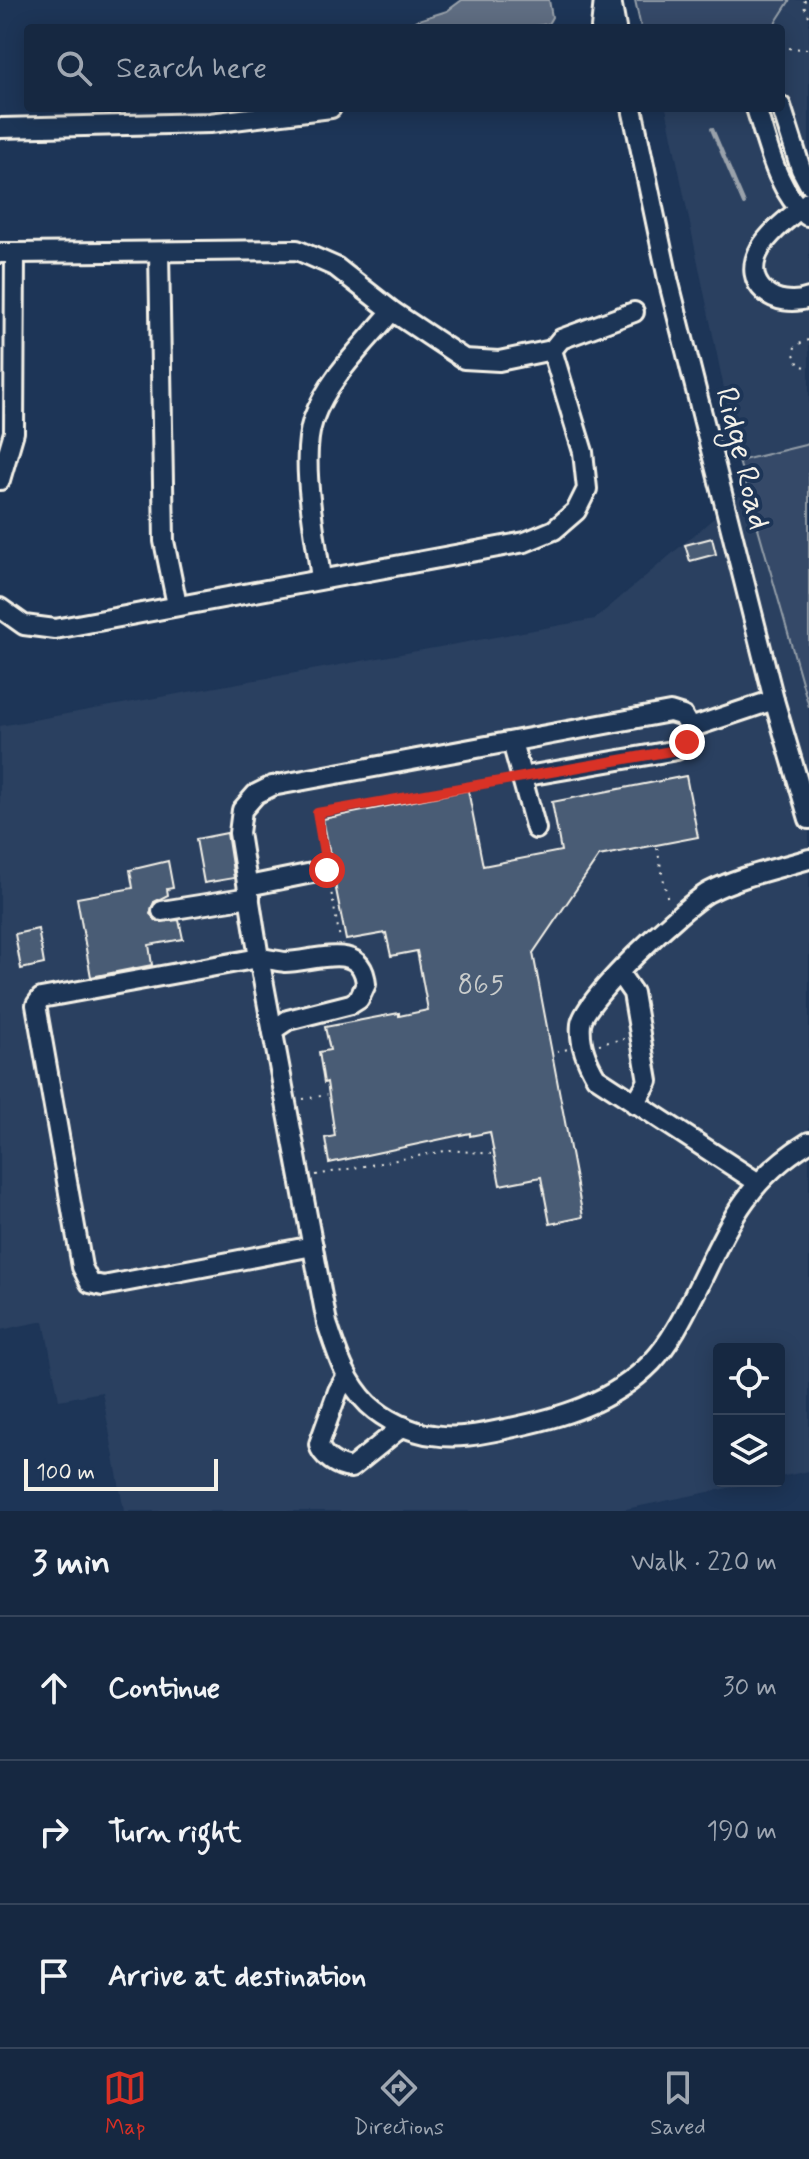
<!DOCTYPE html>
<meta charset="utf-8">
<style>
body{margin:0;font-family:Mynerve,sans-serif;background:#23344c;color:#f1f3f6}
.controls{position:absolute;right:24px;bottom:24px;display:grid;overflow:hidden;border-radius:8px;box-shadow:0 4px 20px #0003}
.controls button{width:72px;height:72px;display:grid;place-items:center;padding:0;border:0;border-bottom:2px solid #35445a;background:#162841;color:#f1f3f6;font:40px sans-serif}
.scale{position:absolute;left:24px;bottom:20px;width:194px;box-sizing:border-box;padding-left:8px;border:4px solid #f4f1e8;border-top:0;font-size:22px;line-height:28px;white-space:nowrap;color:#f4f1e8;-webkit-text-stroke:6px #1d3557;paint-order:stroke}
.stop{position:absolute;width:24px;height:24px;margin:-18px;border:6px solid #d93025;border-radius:50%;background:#fff}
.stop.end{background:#d93025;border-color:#fff;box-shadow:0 2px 8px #0008}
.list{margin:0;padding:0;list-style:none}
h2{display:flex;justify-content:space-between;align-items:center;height:104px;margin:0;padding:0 32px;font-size:34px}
h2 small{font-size:26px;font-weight:400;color:#9ea6b1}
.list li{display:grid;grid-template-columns:52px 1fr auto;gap:24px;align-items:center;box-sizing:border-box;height:144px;padding:0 32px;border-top:2px solid #35445a}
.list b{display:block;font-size:30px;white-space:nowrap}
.list em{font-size:26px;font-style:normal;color:#9ea6b1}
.icon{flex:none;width:44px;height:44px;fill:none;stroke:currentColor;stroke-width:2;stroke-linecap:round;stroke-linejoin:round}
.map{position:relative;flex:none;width:809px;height:1511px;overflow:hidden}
.search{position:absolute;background:#162841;box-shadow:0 4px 20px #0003;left:24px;right:24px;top:24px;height:88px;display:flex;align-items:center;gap:20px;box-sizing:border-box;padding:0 28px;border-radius:8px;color:#9ea6b1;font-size:30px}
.sheet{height:536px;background:#162841}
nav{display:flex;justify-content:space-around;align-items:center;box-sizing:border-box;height:112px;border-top:2px solid #35445a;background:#162841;font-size:22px;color:#9ea6b1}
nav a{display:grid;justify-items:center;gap:4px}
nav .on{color:#d93025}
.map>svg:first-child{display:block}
</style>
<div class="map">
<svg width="809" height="1511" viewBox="0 0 809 1511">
<rect width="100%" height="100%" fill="#1d3557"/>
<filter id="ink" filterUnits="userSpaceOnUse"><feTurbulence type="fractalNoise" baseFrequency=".0125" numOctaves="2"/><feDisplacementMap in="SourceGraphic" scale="16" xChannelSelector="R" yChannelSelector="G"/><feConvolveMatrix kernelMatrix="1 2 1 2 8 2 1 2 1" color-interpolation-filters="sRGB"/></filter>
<g filter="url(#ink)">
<g fill="#2a4060">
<polygon points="790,0 809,0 809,444 739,461 666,108 781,108 781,28 772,28"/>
<polygon points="747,490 809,707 809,1471 779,1477 779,1349 719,1349 719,1481 762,1481 616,1511 124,1511 102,1392 59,1400 44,1321 0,1330 0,726 595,619"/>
</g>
<g fill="#354a67" stroke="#949ea8" stroke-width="2">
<polygon points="635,0 790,0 772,28 641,28"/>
<polygon points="809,444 809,707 739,461"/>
</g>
<polygon fill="#5e6d82" stroke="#9aa2ab" stroke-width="2" points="462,0 549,0 552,17 548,24 522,28 413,28 415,21 447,11"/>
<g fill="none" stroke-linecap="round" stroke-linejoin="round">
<polyline stroke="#9aa2ab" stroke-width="4" points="712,129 744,204"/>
</g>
<g fill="#485b74" stroke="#f4f1e8" stroke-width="2">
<polygon points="712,538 716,554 690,561 685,545"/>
<polygon points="686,776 698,837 599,856 533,953 583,1217 550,1224 541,1177 500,1185 490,1132 470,1136 470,1133 329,1163 325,1138 335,1136 327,1082 324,1083 319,1052 330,1050 325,1027 399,1013 399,1016 428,1010 417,951 391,956 386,933 346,940 334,879 339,868 331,859 323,819 468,790 483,866 561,851 552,802"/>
<polygon points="227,833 234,878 204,883 196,839"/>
<polygon points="168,861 173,888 167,889 168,895 154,902 150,914 158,922 179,920 183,939 149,945 152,965 91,977 77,898 133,888 130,870"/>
<polygon points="38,929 44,964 21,969 15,934"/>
</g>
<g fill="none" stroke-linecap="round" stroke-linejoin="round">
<g stroke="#f4f1e8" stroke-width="24">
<g id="minor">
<polyline points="611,0 616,28"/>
<polyline points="601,28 604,0"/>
<polyline points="781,106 801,169 809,184"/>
<polyline points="632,108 668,279 774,700 809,819"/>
<path d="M756 108C768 145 776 189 807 216"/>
<polyline points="0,128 210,123 331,108"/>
<path d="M809 201C793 215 770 231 760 249 740 285 776 310 809 298"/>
<polyline points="159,252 164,541 177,605"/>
<polyline points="0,253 15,253 14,432 0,480"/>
<polyline points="552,350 561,339 634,312"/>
<path d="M321 579C316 536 299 461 313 420 328 378 364 345 392 311"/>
<polyline points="0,608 24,625 55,629 525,542 554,530 576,511 587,489 583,452 552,350 499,361 464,359 392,311 336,267 297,250 15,253"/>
<path d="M774 700 690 728 683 716 670 712 272 786 256 794 242 810 239 833 259 958 327 1323C337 1353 345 1381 368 1404 384 1419 411 1433 433 1435 458 1439 481 1434 505 1429 560 1418 612 1403 652 1362 670 1343 683 1317 694 1295 727 1229 743 1182 809 1142"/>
<polyline points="512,742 536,829"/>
<polyline points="521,777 677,750 687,742 690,728"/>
<polyline points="248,886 327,870"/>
<polyline points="162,911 250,897"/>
<polyline points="619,973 633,993 648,1081 635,1104"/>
<path d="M273 1030 288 1020 351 1004 359 999 366 984C362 939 314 962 285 962 277 961 268 959 259 958L41 998 36 1005 82 1267 90 1283 103 1286 313 1246"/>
<path d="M757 1182 596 1077C587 1062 579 1043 581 1024 584 999 684 906 709 892 740 876 776 869 809 859"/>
<path d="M346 1377 338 1391 319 1444C321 1456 338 1467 351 1468L403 1426"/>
</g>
</g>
<g stroke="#f4f1e8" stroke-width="2" stroke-dasharray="2 6" stroke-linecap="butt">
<polyline points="805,0 803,5 809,16"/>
<polyline points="781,48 809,49"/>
<polyline points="809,340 796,345 793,352 799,365 809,368"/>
<polyline points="657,848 668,901"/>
<polyline points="325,856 317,813 504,780"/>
<polyline points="330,886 340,939"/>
<polyline points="599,1044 624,1039"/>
<polyline points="557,1051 569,1049"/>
<polyline points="303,1099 327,1095"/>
<polyline points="316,1175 450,1150 491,1154"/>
</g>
<use href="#minor" stroke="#1d3557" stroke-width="18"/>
</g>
</g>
<g fill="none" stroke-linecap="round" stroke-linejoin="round" filter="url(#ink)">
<polyline stroke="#d93025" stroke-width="10" points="327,870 317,813 677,750 687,742"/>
</g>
<g text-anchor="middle" stroke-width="8" stroke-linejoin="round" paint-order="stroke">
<g font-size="28" fill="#c9cccb">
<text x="481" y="993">865</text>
</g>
<g font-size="32" fill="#f4f1e8" stroke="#1d3557">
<text transform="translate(744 458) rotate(76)" y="11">Ridge Road</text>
</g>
</g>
</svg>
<div class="controls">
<button><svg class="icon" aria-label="locate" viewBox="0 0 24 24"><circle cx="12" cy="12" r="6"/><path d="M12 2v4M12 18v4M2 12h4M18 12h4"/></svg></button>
<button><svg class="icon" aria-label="layers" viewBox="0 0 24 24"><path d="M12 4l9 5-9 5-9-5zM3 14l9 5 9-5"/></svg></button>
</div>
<div class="scale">100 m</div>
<div class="stop" style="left:327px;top:870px"></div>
<div class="stop end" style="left:687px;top:742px"></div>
<div class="search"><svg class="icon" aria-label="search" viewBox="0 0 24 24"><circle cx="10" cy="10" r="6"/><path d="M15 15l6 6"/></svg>Search here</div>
</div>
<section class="sheet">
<h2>3 min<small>Walk · 220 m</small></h2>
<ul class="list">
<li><svg class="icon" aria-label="ahead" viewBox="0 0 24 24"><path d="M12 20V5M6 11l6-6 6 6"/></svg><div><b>Continue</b></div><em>30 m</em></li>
<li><svg class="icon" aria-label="right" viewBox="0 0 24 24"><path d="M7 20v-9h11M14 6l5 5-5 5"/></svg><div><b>Turn right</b></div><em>190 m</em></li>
<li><svg class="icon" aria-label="arrive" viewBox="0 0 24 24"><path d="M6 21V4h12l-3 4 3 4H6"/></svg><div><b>Arrive at destination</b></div></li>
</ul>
</section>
<nav>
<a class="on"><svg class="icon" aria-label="map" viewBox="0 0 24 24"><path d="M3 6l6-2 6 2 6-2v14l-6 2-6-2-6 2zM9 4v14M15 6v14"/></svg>Map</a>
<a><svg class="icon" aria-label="directions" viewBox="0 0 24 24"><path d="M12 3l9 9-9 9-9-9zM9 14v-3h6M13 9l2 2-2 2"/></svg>Directions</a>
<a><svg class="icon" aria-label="saved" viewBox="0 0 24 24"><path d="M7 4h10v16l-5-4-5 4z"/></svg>Saved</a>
</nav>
